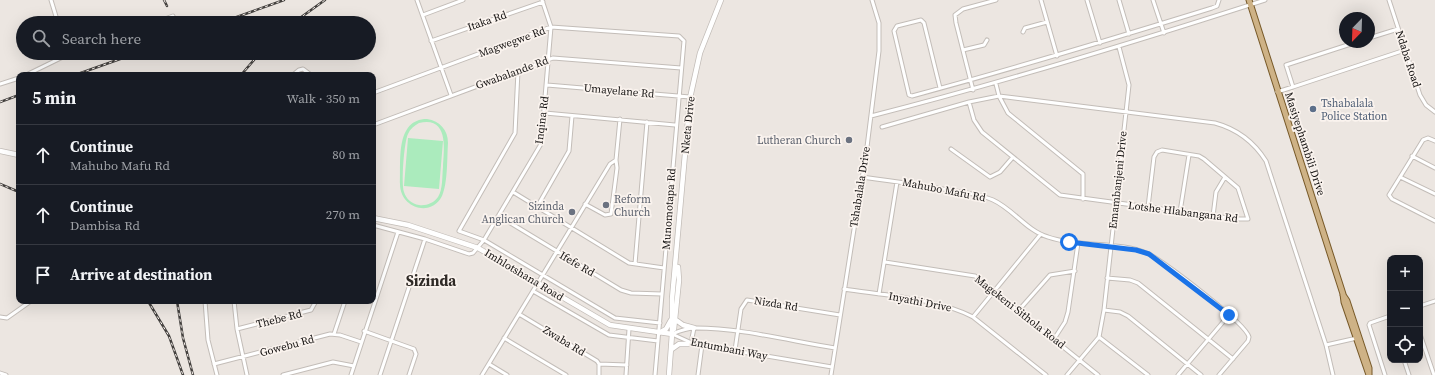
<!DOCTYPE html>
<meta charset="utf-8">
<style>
:root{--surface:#171b24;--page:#20242c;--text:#f1f3f6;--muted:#9ea1a6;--line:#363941}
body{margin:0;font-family:"Source Serif 4",serif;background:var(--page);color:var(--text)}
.controls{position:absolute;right:12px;bottom:12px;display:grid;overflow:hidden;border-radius:8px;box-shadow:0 4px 16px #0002}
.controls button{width:36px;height:36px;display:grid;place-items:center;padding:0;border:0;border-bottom:1px solid var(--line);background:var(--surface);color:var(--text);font:20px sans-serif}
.compass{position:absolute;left:1339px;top:12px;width:36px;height:36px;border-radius:50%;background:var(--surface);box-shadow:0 4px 16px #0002;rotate:203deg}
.stop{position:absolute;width:12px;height:12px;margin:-9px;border:3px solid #1a73e8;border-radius:50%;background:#fff}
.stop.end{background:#1a73e8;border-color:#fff;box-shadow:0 1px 4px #0008}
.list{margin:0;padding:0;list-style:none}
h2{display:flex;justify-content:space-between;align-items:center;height:52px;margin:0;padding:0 16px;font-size:17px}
h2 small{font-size:13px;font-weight:400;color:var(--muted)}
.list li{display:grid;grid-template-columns:26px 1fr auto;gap:12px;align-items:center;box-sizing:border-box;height:60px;padding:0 16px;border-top:1px solid var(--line)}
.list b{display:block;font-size:15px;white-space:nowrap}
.list p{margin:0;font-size:13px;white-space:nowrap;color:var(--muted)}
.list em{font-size:13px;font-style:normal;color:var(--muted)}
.icon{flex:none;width:22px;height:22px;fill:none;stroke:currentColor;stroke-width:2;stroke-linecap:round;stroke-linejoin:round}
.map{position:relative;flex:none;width:1435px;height:375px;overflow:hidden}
.search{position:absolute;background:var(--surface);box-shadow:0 4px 16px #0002;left:16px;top:16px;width:360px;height:44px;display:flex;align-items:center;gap:10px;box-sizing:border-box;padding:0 14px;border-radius:22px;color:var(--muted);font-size:15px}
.panel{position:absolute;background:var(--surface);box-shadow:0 4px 16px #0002;left:16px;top:72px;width:360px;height:232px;border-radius:8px}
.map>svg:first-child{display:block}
.green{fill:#abebbd;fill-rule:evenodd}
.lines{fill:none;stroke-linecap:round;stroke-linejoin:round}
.street-casing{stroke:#c3bdb8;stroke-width:5}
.secondary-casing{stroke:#c3bdb8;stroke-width:6}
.primary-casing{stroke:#775928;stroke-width:7}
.street{stroke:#fff;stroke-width:3}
.secondary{stroke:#fff;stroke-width:4.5}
.primary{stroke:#ceb286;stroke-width:5}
.rail-casing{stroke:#43403e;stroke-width:2.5}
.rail{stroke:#faf3ee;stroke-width:1;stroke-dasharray:3;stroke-linecap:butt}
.route{stroke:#1a73e8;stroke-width:5}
.service-dot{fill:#5c6f8a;stroke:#faf3ee;stroke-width:1.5}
.worship-dot{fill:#6b7280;stroke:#faf3ee;stroke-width:1.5}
.labels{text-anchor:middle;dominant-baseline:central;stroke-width:3.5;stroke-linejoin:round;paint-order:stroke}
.street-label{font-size:11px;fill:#141211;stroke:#faf3ee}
.service-label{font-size:11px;fill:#4e5e75;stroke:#faf3ee;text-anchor:start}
.worship-label{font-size:11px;fill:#5b616d;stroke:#faf3ee;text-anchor:end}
.district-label{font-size:15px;font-weight:bold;fill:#2f2a26;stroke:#faf3ee}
</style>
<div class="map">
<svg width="1435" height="375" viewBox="0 0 1435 375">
<rect width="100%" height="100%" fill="#ece6e1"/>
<path class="green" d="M427,119c13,2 21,11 21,24 -1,14 0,40 -6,53 -11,22 -42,12 -42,-12 1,-22 -5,-65 27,-65zM419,123c30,-7 25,26 24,44 -1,9 0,22 -5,30 -4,6 -12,9 -19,8 -7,-1 -13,-6 -15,-13 -3,-9 0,-50 4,-58 2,-5 6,-8 11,-11z
M408,138l35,3 -4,48 -35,-3z"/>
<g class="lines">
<defs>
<path id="street" d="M51,0l7,23
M417,0l34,95
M1041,0l16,56
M1087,0l13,43
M1119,0l10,34
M1153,0l11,33
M1389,0l31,95 6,10 9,7
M423,15l40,-15
M154,23l19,-7
M1023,32l2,-4 22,-6
M1369,38l29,-9
M431,41l112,-39
M1357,42l-71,23 7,22 112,-37
M963,50l21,-5 3,-5
M518,71l-3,62 -56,98 25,9 131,78 45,5
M26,75l45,-22
M293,75l6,-5 4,-1 8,6
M0,84l19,-6
M996,84l3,12 9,17 75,61v25
M547,85l143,12
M940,88l-16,-65 -3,-3 -24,6 -3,5 15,64 3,1c100,-27 200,-57 300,-88l5,-2 2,-6
M973,90l-17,-67 -1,-8 8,-6 33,-9
M1277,92l16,-5
M373,93l178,-66 128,9 5,5 -29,334
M969,102l5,18 8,12 78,63 176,24h12l-10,-31 -34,-29 -5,-3 -37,-6 -5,2 -3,5 -6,50
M545,113l130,12
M871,116c133,-34 264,-74 394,-116
M373,125l180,-67 128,10
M882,127l87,-25 30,-6 216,27c22,6 39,19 51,38l60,184 7,30
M1435,141l-7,-3 -5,2 -34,55 3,4 43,22
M951,149l39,28 10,-5 13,-15
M1412,156l23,12
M862,177c29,4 58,8 87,13 14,2 30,4 44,10 20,9 34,31 55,37 32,11 70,3 101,17 16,9 97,69 100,83l-1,4 -29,34
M1400,177l35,17
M513,192l116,71 35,5
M585,204l20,11 6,-1 6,-46 -1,-8
M537,207l32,-56 3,-35
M1180,212l9,-57
M499,216l122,74 10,3 31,1
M1213,216l3,-24 9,-15
M373,225l52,14 44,15 4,-1 11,-13 57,-96 10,-117 -9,-27
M885,262l90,14 123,99
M635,264l12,-142
M1107,278l23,2 8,3 95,76
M844,289c39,6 95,10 129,28l73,58
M533,291l76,44 49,6
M879,294l18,-112
M205,301l3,39 9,35
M234,301l3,28 10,46
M1420,306l15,-5
M1019,310l31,-35 25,-4
M1104,310l16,2 8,4 73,59
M519,314l78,47 2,3v11
M0,317l7,1 24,-17
M973,317l67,-82
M694,328l-2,10 2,6
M237,329l74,-19 5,-9
M364,331l50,18 2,5 -7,21
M334,334l11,-33
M672,334c7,-3 16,-6 24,-6 44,0 95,13 139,20
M672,334l22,10 138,23
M1420,334l14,41
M1099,337l49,38
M504,338l62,37
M1054,339l11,-17 3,-10 10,-69
M1326,345l31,-7
M735,350l6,-41 6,-9 93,15
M1404,360l5,15
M214,364l116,-30 10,1 21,7
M489,364l18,11
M599,364l28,1
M0,373l6,2
M283,375l50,-13 21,4
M351,375l47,-143
M380,375l45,-136
M482,375l128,-211 6,-4 4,-41
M626,375l3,-46
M698,375l4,-30
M831,375l36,-228 12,-96v-28l-7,-23
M1067,375l32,-38 5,-27 25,-225 -10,-38
M1178,375l51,-60
M1385,375l-16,-50 1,-2 20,-7"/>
<path id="secondary" d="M0,151l19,4
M373,218l35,7 70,23 132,77 62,9
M676,320l7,5 11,3
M674,329l5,-49 -1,-13
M659,333l7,-4 5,-9
M672,349l7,-5h15
M669,375l3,-41v-35l18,-201 10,-45 21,-53"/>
<path id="primary" d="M1249,0l94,294 1,8 25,73
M1343,295l4,6 22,67v7"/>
</defs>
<use href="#street" class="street-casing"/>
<use href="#secondary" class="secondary-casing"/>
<use href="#primary" class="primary-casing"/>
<use href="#street" class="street"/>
<use href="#secondary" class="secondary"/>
<use href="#primary" class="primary"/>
<defs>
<path id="rail" d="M164,0l3,6
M220,23l64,-23
M293,23l32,-23
M75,75l62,-22
M241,75l19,-22
M0,102l19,-7
M0,184l19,8
M148,301l21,35 14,39
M177,301l6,37 10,37"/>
</defs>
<use href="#rail" class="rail-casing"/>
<use href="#rail" class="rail"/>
</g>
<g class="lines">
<path class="route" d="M1069,242l67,8 13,4 80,61"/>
</g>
<circle class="service-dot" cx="1313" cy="109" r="4"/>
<g class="worship-dot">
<circle cx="849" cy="140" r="4"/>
<circle cx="606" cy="205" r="4"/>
<circle cx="572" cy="212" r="4"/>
</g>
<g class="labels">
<g class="street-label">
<text transform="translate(487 21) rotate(-19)">Itaka Rd</text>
<text transform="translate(512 42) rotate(-20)">Magwegwe Rd</text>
<text transform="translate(1408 59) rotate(72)">Ndaba Road</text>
<text transform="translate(512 73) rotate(-20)">Gwabalande Rd</text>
<text transform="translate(619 91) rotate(5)">Umayelane Rd</text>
<text transform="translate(542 120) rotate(-83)">Inqina Rd</text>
<text transform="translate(688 125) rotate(-84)">Nketa Drive</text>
<text transform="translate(1305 144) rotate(72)">Masiyephambili Drive</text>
<text transform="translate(1118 180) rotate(-84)">Emambanjeni Drive</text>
<text transform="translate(860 187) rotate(-81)">Tshabalala Drive</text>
<text transform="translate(944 190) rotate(11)">Mahubo Mafu Rd</text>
<text transform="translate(669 209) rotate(-86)">Munomotapa Rd</text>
<text transform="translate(1183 212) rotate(7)">Lotshe Hlabangana Rd</text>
<text transform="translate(577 264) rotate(30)">Ifefe Rd</text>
<text transform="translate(524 275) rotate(31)">Imhlotshana Road</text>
<text transform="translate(920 302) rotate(11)">Inyathi Drive</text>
<text transform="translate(776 304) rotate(9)">Nizda Rd</text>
<text transform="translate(1020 312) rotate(38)">Magekeni Sithola Road</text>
<text transform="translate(279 319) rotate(-14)">Thebe Rd</text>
<text transform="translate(564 341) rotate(31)">Zwaba Rd</text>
<text transform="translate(287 346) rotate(-15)">Gowebu Rd</text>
<text transform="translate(729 349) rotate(11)">Entumbani Way</text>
</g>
<g class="service-label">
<text x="1321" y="103">Tshabalala<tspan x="1321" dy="13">Police Station</tspan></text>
</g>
<g class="worship-label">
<text x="841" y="140">Lutheran Church</text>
<text x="614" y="199" text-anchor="start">Reform<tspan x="614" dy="13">Church</tspan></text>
<text x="564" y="206">Sizinda<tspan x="564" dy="13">Anglican Church</tspan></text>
</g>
<g class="district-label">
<text x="431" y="280">Sizinda</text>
</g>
</g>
</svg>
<div class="controls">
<button>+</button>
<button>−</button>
<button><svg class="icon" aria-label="locate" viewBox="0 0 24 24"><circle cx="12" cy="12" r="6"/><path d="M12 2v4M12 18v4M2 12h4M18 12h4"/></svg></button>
</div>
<svg class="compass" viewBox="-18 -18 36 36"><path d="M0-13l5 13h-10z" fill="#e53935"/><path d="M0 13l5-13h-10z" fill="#9ea1a6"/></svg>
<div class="stop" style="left:1069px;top:242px"></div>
<div class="stop end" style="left:1229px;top:315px"></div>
<div class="search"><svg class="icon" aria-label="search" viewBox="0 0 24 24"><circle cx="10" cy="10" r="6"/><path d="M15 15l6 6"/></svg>Search here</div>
<section class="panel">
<h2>5 min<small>Walk · 350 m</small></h2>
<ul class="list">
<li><svg class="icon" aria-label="ahead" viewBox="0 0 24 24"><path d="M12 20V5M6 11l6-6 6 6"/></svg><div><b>Continue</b><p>Mahubo Mafu Rd</p></div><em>80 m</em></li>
<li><svg class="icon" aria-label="ahead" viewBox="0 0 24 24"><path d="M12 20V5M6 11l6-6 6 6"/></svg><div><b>Continue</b><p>Dambisa Rd</p></div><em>270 m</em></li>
<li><svg class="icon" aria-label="arrive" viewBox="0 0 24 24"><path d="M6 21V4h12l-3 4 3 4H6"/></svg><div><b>Arrive at destination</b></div></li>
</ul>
</section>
</div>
